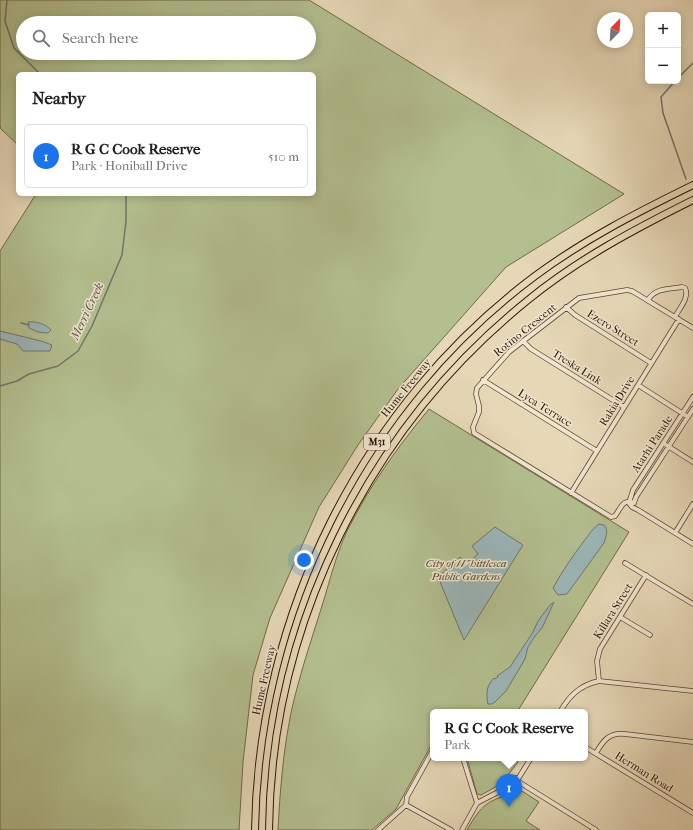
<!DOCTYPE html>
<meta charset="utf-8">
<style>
:root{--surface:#fff;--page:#f6f6f6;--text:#202124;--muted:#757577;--line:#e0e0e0;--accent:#1a73e8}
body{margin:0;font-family:"IM FELL French Canon",serif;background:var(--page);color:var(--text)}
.controls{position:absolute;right:12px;top:12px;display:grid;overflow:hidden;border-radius:6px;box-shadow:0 2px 10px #0003}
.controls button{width:36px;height:36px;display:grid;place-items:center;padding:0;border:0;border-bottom:1px solid var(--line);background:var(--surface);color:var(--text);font:20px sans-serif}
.compass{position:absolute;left:597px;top:12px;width:36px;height:36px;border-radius:50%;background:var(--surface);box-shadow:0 2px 10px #0003;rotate:24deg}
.you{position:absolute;left:304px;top:560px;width:14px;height:14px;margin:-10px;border:3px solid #fff;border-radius:50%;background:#1a73e8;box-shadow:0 0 0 6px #1a73e833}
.badge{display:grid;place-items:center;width:26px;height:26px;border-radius:50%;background:var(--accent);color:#fff;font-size:13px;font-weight:700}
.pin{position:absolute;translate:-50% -33px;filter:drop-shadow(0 1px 2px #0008)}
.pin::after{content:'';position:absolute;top:21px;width:14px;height:12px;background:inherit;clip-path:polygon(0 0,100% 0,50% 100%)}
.popup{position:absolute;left:430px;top:709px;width:158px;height:52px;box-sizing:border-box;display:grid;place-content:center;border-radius:6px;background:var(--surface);filter:drop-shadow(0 1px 3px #0005);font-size:13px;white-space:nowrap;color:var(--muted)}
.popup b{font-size:15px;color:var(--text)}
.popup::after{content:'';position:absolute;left:50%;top:100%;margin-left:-8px;border:8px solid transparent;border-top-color:var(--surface)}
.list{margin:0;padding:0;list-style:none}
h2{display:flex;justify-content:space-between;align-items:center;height:52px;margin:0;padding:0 16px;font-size:17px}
h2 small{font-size:13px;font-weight:400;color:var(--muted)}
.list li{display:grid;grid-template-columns:26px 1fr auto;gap:12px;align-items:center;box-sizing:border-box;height:64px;margin:0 8px 8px;padding:0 8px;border:1px solid var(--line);border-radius:6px}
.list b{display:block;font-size:15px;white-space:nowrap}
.list p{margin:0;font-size:13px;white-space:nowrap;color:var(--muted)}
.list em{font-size:13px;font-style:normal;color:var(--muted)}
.icon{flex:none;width:22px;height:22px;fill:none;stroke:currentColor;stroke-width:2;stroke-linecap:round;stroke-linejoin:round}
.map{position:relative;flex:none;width:693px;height:830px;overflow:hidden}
.search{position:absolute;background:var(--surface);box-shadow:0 2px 10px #0003;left:16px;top:16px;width:300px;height:44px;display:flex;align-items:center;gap:10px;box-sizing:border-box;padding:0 14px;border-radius:22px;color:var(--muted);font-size:15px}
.panel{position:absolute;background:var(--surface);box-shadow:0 2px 10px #0003;left:16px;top:72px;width:300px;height:124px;border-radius:6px}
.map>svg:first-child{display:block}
.green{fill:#b3bf8f;stroke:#716948;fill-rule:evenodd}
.water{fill:#9bb7b9;stroke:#70756f}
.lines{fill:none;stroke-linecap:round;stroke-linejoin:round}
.stream{stroke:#70756f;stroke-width:1.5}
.minor-casing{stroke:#5d442e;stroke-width:5.5}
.highway-casing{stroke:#2f1301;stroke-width:8}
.minor{stroke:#efe6d0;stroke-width:4}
.highway{stroke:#e6d8b7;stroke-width:6}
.labels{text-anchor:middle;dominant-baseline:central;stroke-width:3;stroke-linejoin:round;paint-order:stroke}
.shield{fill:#efe6d0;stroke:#69523f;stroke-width:1}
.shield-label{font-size:10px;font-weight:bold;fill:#2f1301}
.street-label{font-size:11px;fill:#2f1301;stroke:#efe6d0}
.park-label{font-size:11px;font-style:italic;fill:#57472c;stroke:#efe6d0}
.water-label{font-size:12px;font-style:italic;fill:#554c41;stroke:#efe6d0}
</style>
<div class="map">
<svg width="693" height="830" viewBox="0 0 693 830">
<rect width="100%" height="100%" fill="#e6d8b7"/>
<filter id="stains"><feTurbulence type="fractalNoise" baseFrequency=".005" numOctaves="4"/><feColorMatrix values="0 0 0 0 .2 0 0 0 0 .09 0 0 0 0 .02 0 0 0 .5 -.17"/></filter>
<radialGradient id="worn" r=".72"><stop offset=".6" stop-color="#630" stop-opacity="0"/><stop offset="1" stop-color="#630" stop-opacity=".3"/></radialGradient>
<path class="green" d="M0,0h309l315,194 -118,73 -108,122 -40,56 -39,62 -49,111 -17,57 -10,87 -4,68h-239v-579l36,-57h278v-120h-296v71l-17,-16 -1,-3zM23,23h286v30h-286z
M429,409l200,123 -112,180h-84v30l-37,67 -24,21h-94c2,-39 5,-78 13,-117 8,-37 20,-72 31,-107 8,-26 14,-51 25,-75 22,-44 51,-85 82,-122z
M467,758h44l7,4 -17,22 -20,11 -4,-1z
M514,786l25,16 -13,19 14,9h-73c15,-26 20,-29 49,-38z"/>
<path class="water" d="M28,322c8,-1 18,2 23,8l-3,3 -10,-1 -9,-4z
M0,331l41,10 11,4 -2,6h-27l-6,-7 -17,-5z
M599,524l5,1c5,6 2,11 0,18l-37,51 -9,1 -5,-7c9,-17 20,-32 31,-47 5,-6 8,-12 15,-17z
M495,527l28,18 -59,95 -26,-63 22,-20 7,7 11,-10 -6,-8z
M554,602l-12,26 -7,8 -7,11 -3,12 -19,32 -10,10 -4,3h-4c-2,-10 -2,-18 6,-26l1,1 3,-2 -1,-1 13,-9 23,-35 5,-11 12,-16z"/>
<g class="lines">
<path class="stream" d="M7,0l-2,21 9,27 26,26
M678,78l15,-15
M675,81l-14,16 2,16 23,66
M21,323l8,2
M0,386l17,-5 12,-7 29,-8 20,-15 14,-25 30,-71 4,-34v-27"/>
<defs>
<path id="minor" d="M648,300c7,-12 21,-11 34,-13l3,1c5,9 -6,21 -10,29
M566,307l9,8 76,48
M523,341l8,8 93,58
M483,380l114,71
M638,385l50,32
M693,397l-60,93 -4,13 3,4 6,3 55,34
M663,443l30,19
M571,493l108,-174
M634,503c-11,-5 -13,5 -19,13l-4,1 -137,-84 -1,-6 6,-15v-6l-3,-12 1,-6 32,-36 70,-54 48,-8 5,1 61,37
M634,503l2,-6 57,-88
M675,533l18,-29
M625,563l68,41
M620,617l30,18
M599,681l-2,-20 3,-12 46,-74
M560,712c9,-16 20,-27 39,-31l94,10
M585,747l108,66
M596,753c7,-12 13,-21 29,-19l68,8
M463,758l14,45
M507.5 783a5.5 5.5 0 1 1 11 0a5.5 5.5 0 1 1-11 0Z
M518,779l13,-21
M519,782l77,48
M406,805l1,-8 26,-47
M378,830l28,-25 45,25
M462,830l15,-27 25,-13 11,-1"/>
<path id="highway" d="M255,830c3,-215 107,-425 280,-554 50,-37 103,-64 158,-91
M269,830c2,-205 99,-401 259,-530 50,-41 107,-71 165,-100"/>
</defs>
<use href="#minor" class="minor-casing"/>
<use href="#highway" class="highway-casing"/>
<use href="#minor" class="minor"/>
<use href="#highway" class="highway"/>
</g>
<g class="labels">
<rect class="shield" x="364" y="434" width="26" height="16" rx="3"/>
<g class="shield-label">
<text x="377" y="442">M31</text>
</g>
<g class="street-label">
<text transform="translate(613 328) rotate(32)">Ezero Street</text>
<text transform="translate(525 330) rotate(-39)">Rotino Crescent</text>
<text transform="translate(577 367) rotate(32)">Treska Link</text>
<text transform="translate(406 388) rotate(-51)">Hume Freeway</text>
<text transform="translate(617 401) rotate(-58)">Rakia Drive</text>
<text transform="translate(545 408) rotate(32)">Lyca Terrace</text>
<text transform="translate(652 444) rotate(-57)">Atarhi Parade</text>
<text transform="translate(613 611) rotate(-58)">Killara Street</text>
<text transform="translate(264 680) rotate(-77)">Hume Freeway</text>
<text transform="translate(644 772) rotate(32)">Herman Road</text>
</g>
<g class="park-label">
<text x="466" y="563">City of Whittlesea<tspan x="466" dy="13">Public Gardens</tspan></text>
</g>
<g class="water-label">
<text transform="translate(87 311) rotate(-65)">Merri Creek</text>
</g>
</g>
<rect width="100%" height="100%" filter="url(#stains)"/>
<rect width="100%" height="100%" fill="url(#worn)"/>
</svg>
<div class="controls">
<button>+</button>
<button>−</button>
</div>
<svg class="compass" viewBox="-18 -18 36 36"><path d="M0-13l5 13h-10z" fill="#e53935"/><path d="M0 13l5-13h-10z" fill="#757577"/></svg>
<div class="you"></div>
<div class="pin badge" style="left:509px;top:807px">1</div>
<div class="popup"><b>R G C Cook Reserve</b>Park</div>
<div class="search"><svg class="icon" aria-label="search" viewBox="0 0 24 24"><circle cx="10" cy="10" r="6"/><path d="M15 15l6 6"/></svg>Search here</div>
<section class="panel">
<h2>Nearby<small></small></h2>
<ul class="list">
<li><span class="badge">1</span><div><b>R G C Cook Reserve</b><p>Park · Honiball Drive</p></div><em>510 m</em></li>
</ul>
</section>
</div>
